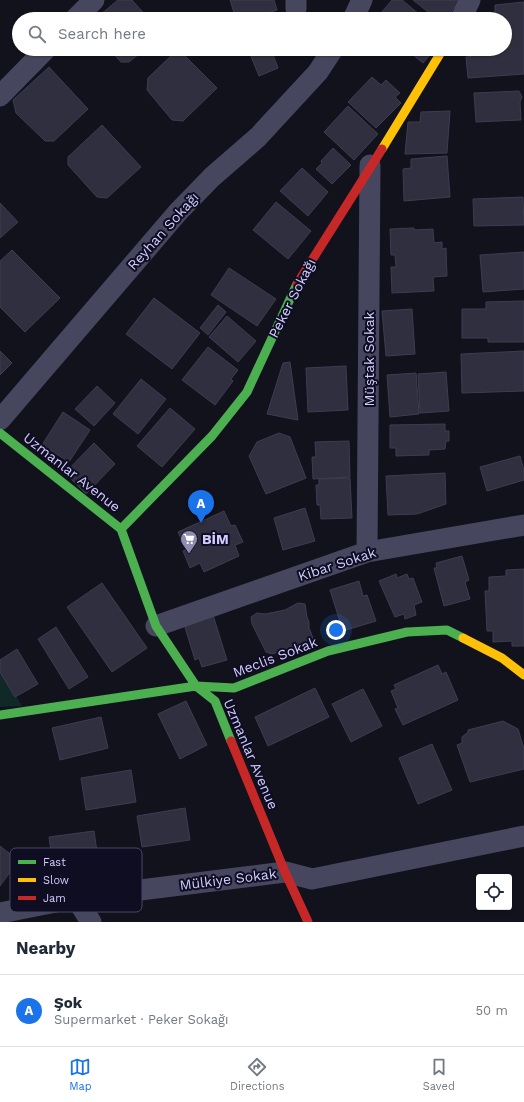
<!DOCTYPE html>
<meta charset="utf-8">
<style>
:root{--surface:#fff;--page:#f6f6f7;--text:#1f2937;--muted:#747a83;--line:#e0e1e3;--accent:#1a73e8}
body{margin:0;font-family:"Work Sans",sans-serif;background:var(--page);color:var(--text)}
.controls{position:absolute;right:12px;bottom:12px;display:grid;overflow:hidden;border-radius:4px;box-shadow:0 1px 3px #0004}
.controls button{width:36px;height:36px;display:grid;place-items:center;padding:0;border:0;border-bottom:1px solid var(--line);background:var(--surface);color:var(--text);font:20px sans-serif}
.you{position:absolute;left:336px;top:630px;width:14px;height:14px;margin:-10px;border:3px solid #fff;border-radius:50%;background:#1a73e8;box-shadow:0 0 0 6px #1a73e833}
.badge{display:grid;place-items:center;width:26px;height:26px;border-radius:50%;background:var(--accent);color:#fff;font-size:13px;font-weight:700}
.pin{position:absolute;translate:-50% -33px;filter:drop-shadow(0 1px 2px #0008)}
.pin::after{content:'';position:absolute;top:21px;width:14px;height:12px;background:inherit;clip-path:polygon(0 0,100% 0,50% 100%)}
.list{margin:0;padding:0;list-style:none}
h2{display:flex;justify-content:space-between;align-items:center;height:52px;margin:0;padding:0 16px;font-size:17px}
h2 small{font-size:13px;font-weight:400;color:var(--muted)}
.list li{display:grid;grid-template-columns:26px 1fr auto;gap:12px;align-items:center;box-sizing:border-box;height:72px;padding:0 16px;border-top:1px solid var(--line)}
.list b{display:block;font-size:15px;white-space:nowrap}
.list p{margin:0;font-size:13px;white-space:nowrap;color:var(--muted)}
.list em{font-size:13px;font-style:normal;color:var(--muted)}
.icon{flex:none;width:22px;height:22px;fill:none;stroke:currentColor;stroke-width:2;stroke-linecap:round;stroke-linejoin:round}
.map{position:relative;flex:none;width:524px;height:922px;overflow:hidden}
.search{position:absolute;background:var(--surface);box-shadow:0 1px 3px #0004;left:12px;right:12px;top:12px;height:44px;display:flex;align-items:center;gap:10px;box-sizing:border-box;padding:0 14px;border-radius:22px;color:var(--muted);font-size:15px}
.sheet{height:124px;background:var(--surface)}
nav{display:flex;justify-content:space-around;align-items:center;box-sizing:border-box;height:56px;border-top:1px solid var(--line);background:var(--surface);font-size:11px;color:var(--muted)}
nav a{display:grid;justify-items:center;gap:2px}
nav .on{color:var(--accent)}
.map>svg:first-child{display:block}
.green{fill:#102827}
.building{fill:#302f3f;stroke:#3e3c51}
.lines{fill:none;stroke-linecap:round;stroke-linejoin:round}
.street{stroke:#46465e;stroke-width:21}
.fast{stroke:#4caf50;stroke-width:9}
.slow{stroke:#ffc107;stroke-width:9}
.jam{stroke:#c62828;stroke-width:9}
.labels{text-anchor:middle;dominant-baseline:central;stroke-width:4;stroke-linejoin:round;paint-order:stroke}
.street-label{font-size:14px;fill:#d1cdff;stroke:#0f0d21}
.poi-label{font-size:14px;font-weight:bold;fill:#d1cdff;stroke:#0f0d21;text-anchor:start}
.key{fill:#0f0d21;stroke:#494764;stroke-width:1}
.key-label{font-size:11px;fill:#d1cdff}
</style>
<div class="map">
<svg width="524" height="922" viewBox="0 0 524 922">
<rect width="100%" height="100%" fill="#12121d"/>
<path class="green" d="M0,667l22,39 -22,1z"/>
<path class="building" d="M118,0h14l17,19h-54z
M230,0h44l3,10 -27,9h-14z
M392,0h10l23,19h-49z
M413,0h47l-14,19h-9z
M524,2v72l-56,4 -2,-21 7,-1v-7h32v-30h-14l-1,-3h5v-11z
M109,49h36l-16,13h-8z
M178,49l39,39 -34,33 -11,-1 -25,-30 1,-12z
M248,49h23l7,19 -19,8z
M406,49h29l-12,14z
M49,67l39,42 -34,32h-9l-29,-28 -3,-13z
M372,77l9,8 5,-5 14,13 -5,4 6,6 -25,25 -28,-26z
M519,91l3,6 -2,5 1,18 -45,2 -2,-29z
M348,106l30,28 -24,26 -30,-28z
M450,111l-3,42 -42,1 3,-32h12l1,-10z
M102,125l39,42 -34,31 -10,-1 -29,-32v-8z
M333,148l18,17 -19,19 -16,-15 6,-6 -1,-2z
M447,156l3,41 -46,4 -1,-32 8,-1v-9z
M302,168l26,24 -20,24 -28,-25z
M523,197l1,28 -50,1 -1,-27z
M276,202l35,29 -23,28 -35,-29z
M0,203l18,19 -18,16z
M414,228v2l19,-1 1,14 8,-1v7l4,-1 1,28 -14,1 1,14 -42,2 -1,-26h5l-1,-12h-4l-1,-26z
M12,250l48,48 -35,34 -25,-25v-46z
M524,252v37l-41,3 -3,-37z
M229,268l47,31 -19,27 -46,-31z
M154,298l46,35 -28,36 -46,-35z
M524,301v41h-36v-4h-26v-29h24v-7z
M218,305l8,7 -18,23 -8,-7z
M412,309l3,45 -29,2 -4,-45z
M227,316l29,25 -18,21 -29,-25z
M208,347l30,23 -7,9 2,2 -18,24 -33,-25z
M0,351l12,12 -12,12z
M524,351v40l-62,2 -1,-39z
M290,362l8,58 -31,-6 16,-51z
M346,366l2,44 -40,2 -2,-44z
M446,372l3,39 -29,2 -2,-39z
M416,373l3,41 -29,3 -3,-42z
M141,379l25,20 -28,35 -25,-20z
M97,386l18,17 -21,23 -19,-17z
M170,408l25,21 -33,38 -25,-21z
M63,412l27,18 -21,32 -27,-17z
M445,424v7h4v10h-3l-1,8 -16,1v5l-33,1v-8h-6v-23z
M279,433l11,4 16,41 -40,16 -17,-38 8,-14z
M349,441l1,36 -37,2 -1,-22h4l-1,-15z
M94,443l21,21 -29,30 -21,-21z
M520,456l4,14v10l-37,11 -7,-24z
M445,473l1,31 -29,10 -29,1 -2,-39z
M350,478l2,40 -31,1 -1,-14h-3l-1,-20h3v-6z
M305,508l10,33 -32,9 -9,-32z
M224,511l7,15 4,-1 8,17 -8,3 4,11 -35,16 -4,-9 -10,5 -7,-17 3,-1 -8,-18z
M462,556l7,24 -4,2 5,17 -26,7 -10,-38h3l-1,-5z
M524,569v77h-12v-5l-19,1v-11h-6l-2,-40h4v-14l17,-1v-6z
M396,574l1,4 10,-4 2,5 4,-1 9,24 -8,3 2,10 -11,4 -1,-5 -9,3 -16,-36z
M359,581l4,15 4,-1 9,26 -33,10 -13,-41z
M102,583l45,65 -35,24 -45,-65z
M298,603l7,1 2,13 2,5v6l4,10 -1,3 -40,13 -6,-2 -14,-28 -1,-7 6,-4 8,1 20,-4z
M213,615l14,45 -25,7 -3,-9 -4,2 -11,-36z
M56,627l32,50 -19,12 -31,-50z
M17,649l21,35 -23,13 -15,-25v-12z
M438,665l4,9 4,-2 12,28 -55,25 -8,-16 3,-1 -7,-17 5,-2 -2,-4z
M315,688l14,29 -61,29 -13,-29z
M363,689l19,37 -31,16 -19,-38z
M186,701l21,44 -27,14 -22,-45z
M101,717l7,31 -48,12 -8,-32z
M503,721l15,8 6,20v20l-54,13 -13,-37 5,-2v-6l6,-5v-2z
M432,744l20,46 -34,14 -19,-46z
M131,770l5,32 -50,8 -5,-32z
M185,808l5,32 -48,7 -5,-31z
M94,831l4,28 -45,6 -4,-28z
M0,846l15,12 1,6 -16,22z"/>
<g class="lines">
<path class="street" d="M296,0v9
M75,19l19,-19
M353,19l9,-19
M461,19l9,-19
M0,96l46,-47
M0,420l178,-208 34,-35 46,-40 60,-65 15,-23
M367,552l3,-387
M156,626l211,-74 157,-27
M76,898l15,24
M0,913l76,-15 209,-26 27,7 212,-43"/>
<path class="fast" d="M0,433l121,96 35,97 40,60 19,15 16,40
M121,529l91,-93 35,-44 50,-108
M0,715l196,-29 38,2 94,-37 79,-19 40,-2 16,8"/>
<path class="slow" d="M382,149l61,-100
M463,638l39,20 22,17"/>
<path class="jam" d="M297,284l85,-135
M231,741l54,131 23,50"/>
</g>
<defs>
<symbol id="supermarket-pin" viewBox="-11 -11 22 30"><path d="M0 17L-7.5 6A9.5 9.5 0 1 1 7.5 6Z" fill="#8e8cb0" stroke="#0f0d21"/><path d="M-6-5.5h2.5l.6 2H6L4.5 2H-2.5L-4.4-4H-6ZM-1.5 3.2a1.3 1.3 0 1 0 .1 0ZM3 3.2a1.3 1.3 0 1 0 .1 0Z" fill="#fff"/></symbol>
</defs>
<g fill-rule="evenodd">
<use href="#supermarket-pin" x="179" y="529" width="20" height="27"/>
</g>
<g class="labels">
<g class="street-label">
<text transform="translate(163 231) rotate(-48)">Reyhan Sokağı</text>
<text transform="translate(292 298) rotate(-63)">Peker Sokağı</text>
<text transform="translate(369 359) rotate(-90)">Müştak Sokak</text>
<text transform="translate(72 472) rotate(38)">Uzmanlar Avenue</text>
<text transform="translate(337 564) rotate(-18)">Kibar Sokak</text>
<text transform="translate(275 657) rotate(-21)">Meclis Sokak</text>
<text transform="translate(251 754) rotate(67)">Uzmanlar Avenue</text>
<text transform="translate(228 879) rotate(-7)">Mülkiye Sokak</text>
</g>
<g class="poi-label">
<text x="202" y="539">BİM</text>
</g>
</g>
<rect x="10" y="848" width="132" height="64" rx="6" class="key"/>
<rect x="18" y="860" width="18" height="4" fill="#4caf50"/>
<rect x="18" y="878" width="18" height="4" fill="#ffc107"/>
<rect x="18" y="896" width="18" height="4" fill="#c62828"/>
<g class="key-label">
<text x="43" y="866">Fast</text>
<text x="43" y="884">Slow</text>
<text x="43" y="902">Jam</text>
</g>
</svg>
<div class="controls">
<button><svg class="icon" aria-label="locate" viewBox="0 0 24 24"><circle cx="12" cy="12" r="6"/><path d="M12 2v4M12 18v4M2 12h4M18 12h4"/></svg></button>
</div>
<div class="you"></div>
<div class="pin badge" style="left:201px;top:523px">A</div>
<div class="search"><svg class="icon" aria-label="search" viewBox="0 0 24 24"><circle cx="10" cy="10" r="6"/><path d="M15 15l6 6"/></svg>Search here</div>
</div>
<section class="sheet">
<h2>Nearby<small></small></h2>
<ul class="list">
<li><span class="badge">A</span><div><b>Şok</b><p>Supermarket · Peker Sokağı</p></div><em>50 m</em></li>
</ul>
</section>
<nav>
<a class="on"><svg class="icon" aria-label="map" viewBox="0 0 24 24"><path d="M3 6l6-2 6 2 6-2v14l-6 2-6-2-6 2zM9 4v14M15 6v14"/></svg>Map</a>
<a><svg class="icon" aria-label="directions" viewBox="0 0 24 24"><path d="M12 3l9 9-9 9-9-9zM9 14v-3h6M13 9l2 2-2 2"/></svg>Directions</a>
<a><svg class="icon" aria-label="saved" viewBox="0 0 24 24"><path d="M7 4h10v16l-5-4-5 4z"/></svg>Saved</a>
</nav>
